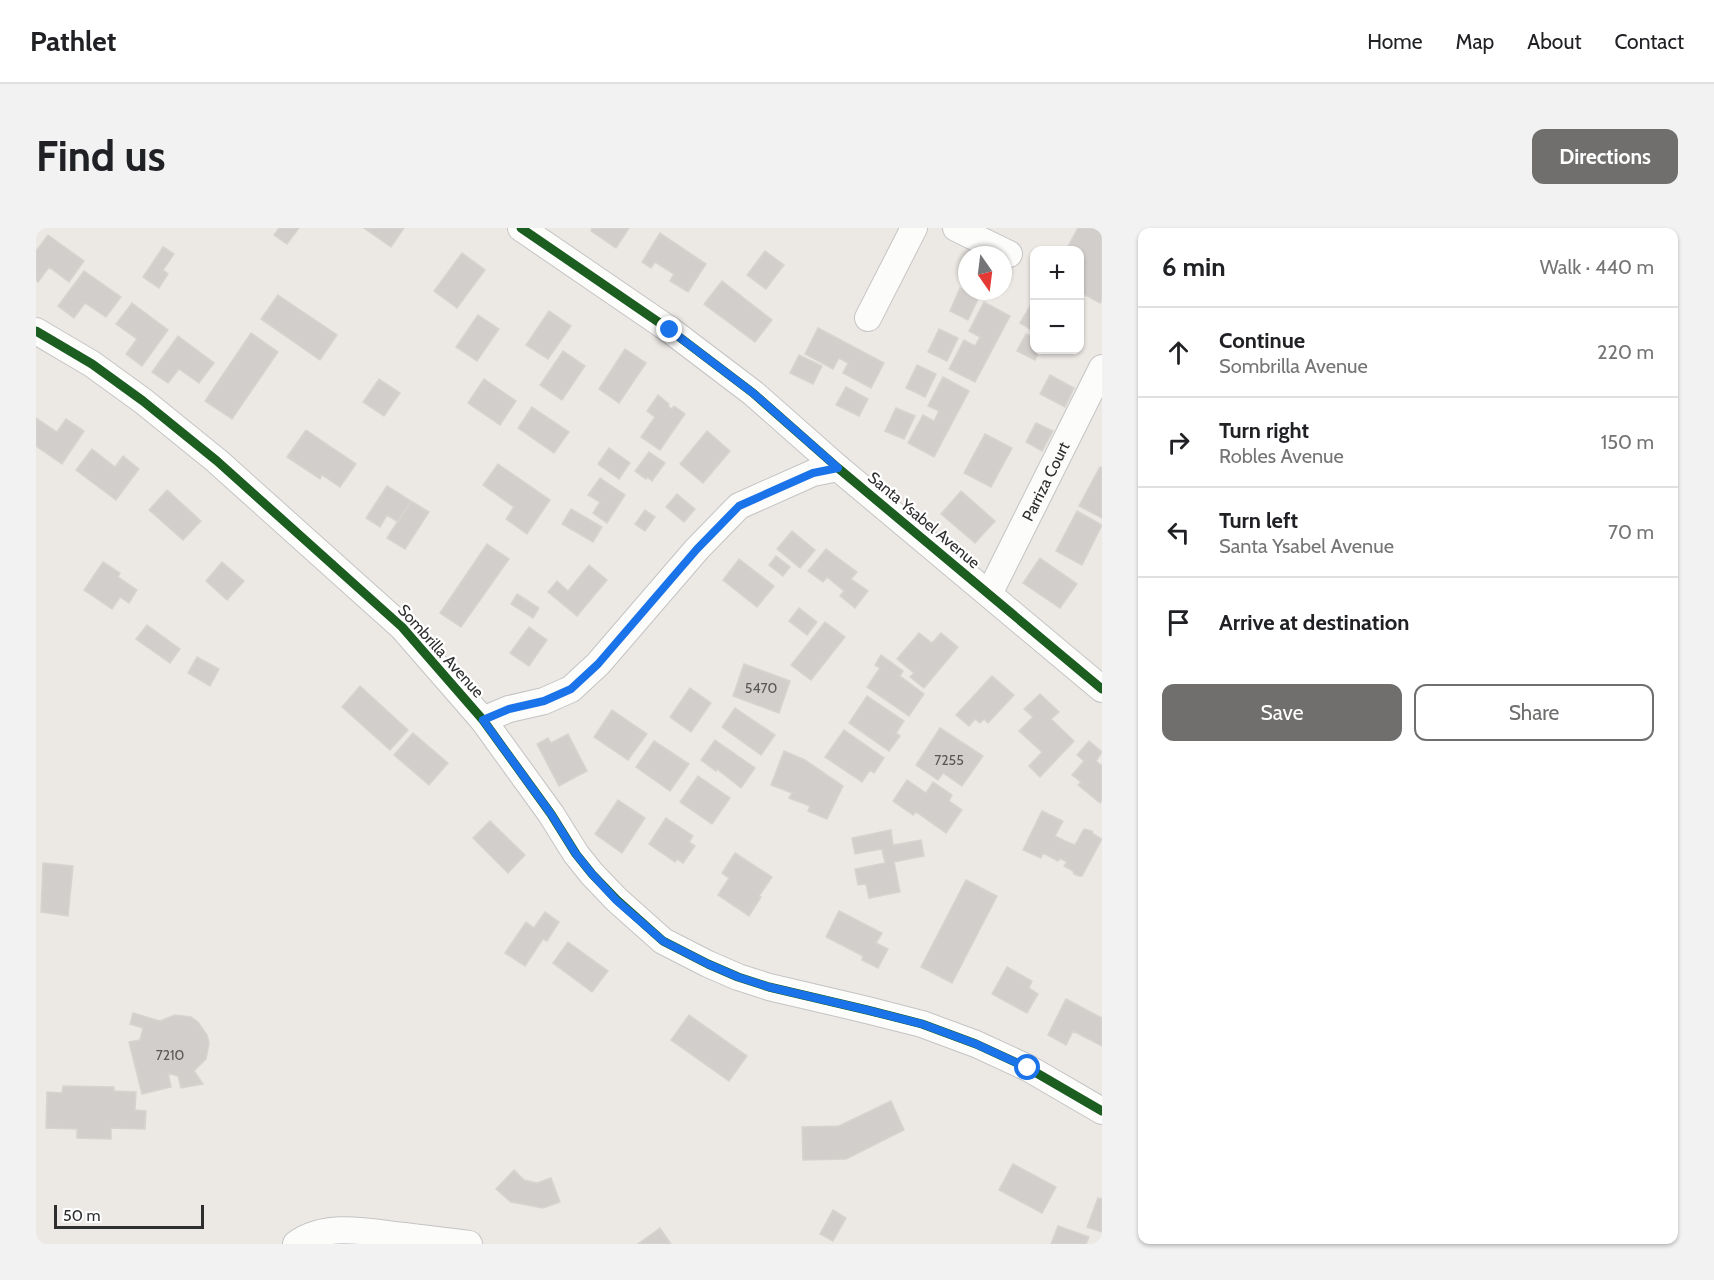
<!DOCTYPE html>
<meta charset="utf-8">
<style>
:root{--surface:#fff;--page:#f2f2f2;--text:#202124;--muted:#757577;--line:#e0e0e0;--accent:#706f6e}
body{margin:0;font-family:Cabin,sans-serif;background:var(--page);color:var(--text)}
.controls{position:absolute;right:18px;top:18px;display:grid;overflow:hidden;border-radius:12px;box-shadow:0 2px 4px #0004}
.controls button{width:54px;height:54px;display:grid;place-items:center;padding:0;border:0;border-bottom:2px solid var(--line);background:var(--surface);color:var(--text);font:30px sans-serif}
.compass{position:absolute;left:922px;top:18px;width:54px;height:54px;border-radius:50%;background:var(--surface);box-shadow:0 2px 4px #0004;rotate:166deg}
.scale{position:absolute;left:18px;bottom:15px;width:150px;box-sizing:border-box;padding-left:6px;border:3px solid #2e2e2e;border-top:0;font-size:16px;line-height:21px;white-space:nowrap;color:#2e2e2e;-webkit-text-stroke:4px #fff;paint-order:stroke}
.stop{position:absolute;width:18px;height:18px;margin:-14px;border:4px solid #1a73e8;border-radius:50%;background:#fff}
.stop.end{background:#1a73e8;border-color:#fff;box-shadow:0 2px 6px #0008}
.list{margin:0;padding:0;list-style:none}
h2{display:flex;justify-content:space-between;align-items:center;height:78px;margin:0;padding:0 24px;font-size:26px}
h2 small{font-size:20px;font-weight:400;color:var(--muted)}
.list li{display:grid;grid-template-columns:39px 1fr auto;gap:18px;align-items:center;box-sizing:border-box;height:90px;padding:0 24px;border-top:2px solid var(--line)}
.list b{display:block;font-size:22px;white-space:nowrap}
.list p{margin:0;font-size:20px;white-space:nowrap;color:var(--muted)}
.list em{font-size:20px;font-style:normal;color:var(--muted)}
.actions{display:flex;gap:12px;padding:18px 24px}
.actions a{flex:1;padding:14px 0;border:2px solid var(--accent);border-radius:12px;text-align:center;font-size:21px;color:var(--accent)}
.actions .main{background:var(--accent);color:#fff}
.icon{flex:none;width:33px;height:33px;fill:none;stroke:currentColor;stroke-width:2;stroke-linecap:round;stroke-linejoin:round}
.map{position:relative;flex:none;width:1066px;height:1016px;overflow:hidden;border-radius:12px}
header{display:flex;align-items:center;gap:36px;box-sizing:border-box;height:84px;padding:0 30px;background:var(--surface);border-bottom:2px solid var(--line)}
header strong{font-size:28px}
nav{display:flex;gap:33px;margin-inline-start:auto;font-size:21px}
.intro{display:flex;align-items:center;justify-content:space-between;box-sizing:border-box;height:144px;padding:0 36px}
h1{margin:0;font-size:42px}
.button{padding:15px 27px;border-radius:12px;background:var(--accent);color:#fff;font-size:21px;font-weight:700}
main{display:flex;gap:36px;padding:0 36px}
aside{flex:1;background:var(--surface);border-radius:12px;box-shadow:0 2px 4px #0004}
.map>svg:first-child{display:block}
.building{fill:#d1cecb;stroke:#d7d4d0;stroke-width:1.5}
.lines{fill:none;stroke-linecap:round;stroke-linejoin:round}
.minor-casing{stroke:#c5c4c5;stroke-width:28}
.minor{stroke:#fcfcfb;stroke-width:26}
.cycleway-casing{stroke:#fff;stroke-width:13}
.cycleway{stroke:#1b5e20;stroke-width:9}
.route{stroke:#1a73e8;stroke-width:8}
.labels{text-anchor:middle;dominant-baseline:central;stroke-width:4.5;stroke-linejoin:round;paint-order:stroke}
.number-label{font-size:14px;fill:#585857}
.street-label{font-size:16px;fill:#2e2e2e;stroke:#fff}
</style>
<header>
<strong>Pathlet</strong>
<nav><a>Home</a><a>Map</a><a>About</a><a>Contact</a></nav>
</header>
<div class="intro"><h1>Find us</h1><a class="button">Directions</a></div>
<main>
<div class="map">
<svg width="1066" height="1016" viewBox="0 0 1066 1016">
<rect width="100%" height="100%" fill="#ece8e4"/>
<path class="building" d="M243,0h20l-12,16 -13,-9z
M328,0h40l-13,19z
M556,0h37l-13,20 -25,-17z
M1042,0h24v71l-2,4 -20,-11v-42h-14z
M624,5l46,31 -18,28 -18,-11 4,-7 -19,-12 -4,6 -9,-6z
M12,7l36,26 -15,21 -20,-15 -11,15 -2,-2v-29z
M127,19l11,7 -11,16 5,4 -9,14 -16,-11z
M729,23l19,14 -18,24 -19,-14z
M426,25l23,17 -28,38 -23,-17z
M48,43l37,26 -15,20 -21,-14 -11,15 -16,-12z
M686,53l50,39 -17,22 -51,-38z
M924,60l19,9 -11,23 -18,-9z
M242,67l59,40 -17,25 -59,-41z
M999,70v34l-15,-9z
M948,74l26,14 -35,66 -26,-13 15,-29 11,6 5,-9 -11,-6z
M96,75l36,27 -26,36 -16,-12 11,-15 -21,-15z
M513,83l22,15 -23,33 -22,-14z
M442,87l21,14 -22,32 -21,-14z
M782,100l66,35 -13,25 -28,-15 5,-10 -9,-5 -6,11 -28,-15z
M903,101l19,9 -11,23 -19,-9z
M215,105l27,19 -46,67 -27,-18z
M990,106l9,4v12h5l-5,10 -18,-9z
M142,108l36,27 -15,20 -20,-14 -11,14 -16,-11z
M589,121l21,14 -27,40 -20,-14z
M527,123l22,15 -23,34 -22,-15z
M763,127l23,11 -9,18 -23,-11z
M881,137l19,9 -11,23 -19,-9z
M1014,147l24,13 -9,19 -25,-13z
M907,149l26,14 -35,66 -26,-14 15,-28 11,6 5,-10 -11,-5z
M343,151l21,14 -16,23 -21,-14z
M448,151l32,22 -16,24 -32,-22z
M810,159l22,12 -9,17 -23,-11z
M622,167l11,9 -1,2 4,3 2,-3 11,8 -25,36 -19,-13 14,-20 -8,-6z
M496,179l37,25 -15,21 -36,-25z
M860,180l19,8 -11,23 -19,-8z
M0,190l21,14 9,-13 18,12 -22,33 -26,-18z
M1000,195l17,8 -11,20 -16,-9z
M270,202l50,34 -16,23 -18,-12 -2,4 -33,-22z
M671,203l23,20 -27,32 -23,-19z
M949,206l27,14 -21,39 -27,-14z
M573,220l21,15 -11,16 -21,-15z
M56,221l23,18 8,-11 16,13 -23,31 -40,-30z
M613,224l16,11 -13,18 -5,-4 -1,2 -11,-8z
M462,236l52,36 -23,34 -21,-15 8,-12 -31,-22z
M1064,239l2,1v50l-23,-12z
M564,250l25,17 -18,28 -14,-10 7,-11 -12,-7z
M351,258l24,15 -13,21 -11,-7 -7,12 -14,-9z
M131,262l34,31 -18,19 -34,-30z
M925,263l34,30 -20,22 -34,-29z
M641,266l18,15 -11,13 -18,-15z
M375,273l18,11 -24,37 -18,-11z
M535,281l31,18 -9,15 -31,-18z
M609,282l10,7 -10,14 -10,-7z
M1041,283l25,14 -20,40 -26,-14z
M756,303l23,19 -15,18 -23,-19z
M451,316l22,15 -48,68 -21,-14z
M790,321l31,23 -6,7 17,12 -13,17 -15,-12 4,-5 -17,-14 -4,5 -15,-11z
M740,328l14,11 -7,9 -14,-11z
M1004,330l37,26 -17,24 -37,-25z
M703,331l35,27 -17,21 -34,-27z
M67,334l17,11 -2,4 19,13 -8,13 -9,-6 -8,12 -28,-19z
M186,334l22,19 -17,19 -21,-19z
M553,337l18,15 -30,36 -29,-24 9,-11 11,10z
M481,366l22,14 -6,10 -22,-14z
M763,380l18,14 -10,13 -18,-14z
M789,394l20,15 -34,43 -20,-15z
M111,397l33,24 -10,14 -34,-24z
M493,399l18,13 -18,26 -19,-13z
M883,405l13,10 9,-10 17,14 -34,41 -14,-11 4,-4 -17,-14z
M845,427l22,16 -3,5 24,18 -15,22 -42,-29 13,-19 -5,-3z
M161,429l22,12 -9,17 -22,-13z
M708,436l46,17 -11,32 -46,-17z
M956,448l22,19 -26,28 -4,-4 -4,4 -5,-4 -6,7 -13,-11z
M324,458l48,44 -18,20 -48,-43z
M654,460l21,15 -20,29 -21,-15z
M1004,466l19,18 -8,7 23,22 -34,36 -11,-11 13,-14 -23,-21 14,-14 -9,-8z
M831,468l37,25 -8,12 4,3 -11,15 -40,-28z
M699,480l40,27 -14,20 -39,-28z
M576,482l35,24 -19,26 -34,-23z
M904,500l43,28 -21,30 -19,-13 -5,7 -22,-15z
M808,502l40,28 -10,15 -4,-3 -8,12 -37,-25z
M377,505l35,30 -19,22 -35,-30z
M532,506l19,37 -28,15 -22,-42 11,-6 3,5z
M679,512l40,28 -14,20 -24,-19 -1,2 -15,-11z
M618,513l35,23 -19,27 -34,-24z
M1053,513l13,11 -6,9 6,5v34l-2,3 -22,-18 3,-3 -9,-7 12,-14 -7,-6z
M748,523l21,9 38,26 -16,33 -19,-8 2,-5 -21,-8 3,-5 -21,-8z
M662,548l32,22 -18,26 -32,-22z
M871,552l19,13 7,-11 19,13 -3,6 13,9 -16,23 -30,-21 -3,3 -20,-14z
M582,572l27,18 -23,35 -27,-19z
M1006,583l21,10 -8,15 10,5 10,4 9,-16 8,2 1,3 9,5 -20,37h-3l-5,-2 -1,-3 -9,-5 3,-4 -7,-4 -2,3 -15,-8 -2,5 -18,-8z
M630,590l27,18 -4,6 6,4 -12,17 -6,-4 -2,3 -26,-18z
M454,593l35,34 -17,18 -35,-35z
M855,602l2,15 28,-5 3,16 -30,6 6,30 -31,6 -3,-14 -8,1 -3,-16 30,-6 -3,-14 -27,5 -3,-16z
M699,625l37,24 -13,19 2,1 -12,19 -31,-21 11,-17 -7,-5z
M7,635l30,3 -5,50 -27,-4z
M930,652l31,16 -45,87 -31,-16z
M803,683l43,22 -6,10 12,6 -10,19 -16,-8 1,-4 -37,-19z
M509,684l14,10 -12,19 -4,-2 -18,27 -20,-13 21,-31 8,6z
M532,714l40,29 -16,21 -39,-29z
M971,739l25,14 -3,7 9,6 -11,19 -35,-19z
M1030,771l36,19v28l-29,-15 -7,14 -18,-10z
M97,785l27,8 15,-6 16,2 7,5 9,13 2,8 -3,16 -12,12 9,13 -22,4 -3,-12 -10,-3 3,14 -29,7 -13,-52 11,-2 3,-12 -13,-4z
M653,787l58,41 -18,25 -58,-41z
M27,858l51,1v4l22,1 -1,18 11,1 -1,18 -34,-1v11l-34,-1v-9l-31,-1 1,-36 15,1z
M855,873l13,29 -58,29 -43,1 -1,-33 37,-1z
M977,936l43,23 -14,26 -43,-23z
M478,942l10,10 13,3 14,-5 9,24 -17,6 -32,-6 -15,-13z
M1062,970l4,1v33l-15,-5z
M797,982l13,8 -13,23 -13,-7z
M1022,998l31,11 -3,7h-35z
M624,1000l11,16h-33z"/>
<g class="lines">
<defs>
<g id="minor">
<path d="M485,0l149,102 83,63 85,75 264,221"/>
<path d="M920,0l53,26"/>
<path d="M832,90l46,-90"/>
<path d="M0,103l56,33 51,37 74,60 185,166 81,93 68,94 25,40 16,20 25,26 46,41 45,23 30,13 31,10 98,23 55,14 54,20 52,24 74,43"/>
<path id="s1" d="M953,366l113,-226"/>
<path d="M447,492l26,-11 35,-8 27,-12 27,-25 99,-115 42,-43 74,-33 25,-5"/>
<path d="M260,1016c30,-22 73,-12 108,-8 22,3 43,5 65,8"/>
</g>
</defs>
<use href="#minor" class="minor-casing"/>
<use href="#minor" class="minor"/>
<defs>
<path id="cycleway" d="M485,0l149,102 83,63 85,75 264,221
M0,103l56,33 51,37 74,60 185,166 81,93 68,94 25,40 16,20 25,26 46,41 45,23 30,13 31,10 98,23 55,14 54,20 52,24 74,43"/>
</defs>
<use href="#cycleway" class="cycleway-casing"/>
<use href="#cycleway" class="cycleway"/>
</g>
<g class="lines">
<path class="route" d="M634,102l83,63 85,75 -25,5 -74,33 -42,43 -99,115 -27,25 -27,12 -35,8 -26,11 68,94 25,40 16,20 24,26 47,41 45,23 30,13 31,10 98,23 55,14 54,20 52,24"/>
</g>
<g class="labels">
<g class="number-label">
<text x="725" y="460">5470</text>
<text x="913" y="532">7255</text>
<text x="134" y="827">7210</text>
</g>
<g class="street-label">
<text stroke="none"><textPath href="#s1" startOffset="126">Parriza Court</textPath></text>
<text transform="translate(888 292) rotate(40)">Santa Ysabel Avenue</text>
<text transform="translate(405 423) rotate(48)">Sombrilla Avenue</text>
</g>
</g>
</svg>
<div class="controls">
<button>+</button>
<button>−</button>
</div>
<svg class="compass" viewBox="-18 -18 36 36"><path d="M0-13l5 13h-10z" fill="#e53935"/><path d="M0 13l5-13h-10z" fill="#757577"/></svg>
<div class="scale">50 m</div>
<div class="stop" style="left:992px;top:840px"></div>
<div class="stop end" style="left:634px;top:102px"></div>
</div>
<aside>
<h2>6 min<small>Walk · 440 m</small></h2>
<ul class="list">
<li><svg class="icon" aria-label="ahead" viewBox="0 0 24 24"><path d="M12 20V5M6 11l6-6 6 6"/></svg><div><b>Continue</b><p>Sombrilla Avenue</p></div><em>220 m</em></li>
<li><svg class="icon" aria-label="right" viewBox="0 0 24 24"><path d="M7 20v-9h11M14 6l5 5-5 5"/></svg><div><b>Turn right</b><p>Robles Avenue</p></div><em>150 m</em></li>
<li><svg class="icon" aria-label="left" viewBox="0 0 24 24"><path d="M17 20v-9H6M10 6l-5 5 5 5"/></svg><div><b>Turn left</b><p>Santa Ysabel Avenue</p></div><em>70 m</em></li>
<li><svg class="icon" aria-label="arrive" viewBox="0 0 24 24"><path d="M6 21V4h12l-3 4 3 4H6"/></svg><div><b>Arrive at destination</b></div></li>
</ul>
<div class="actions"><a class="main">Save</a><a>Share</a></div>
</aside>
</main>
